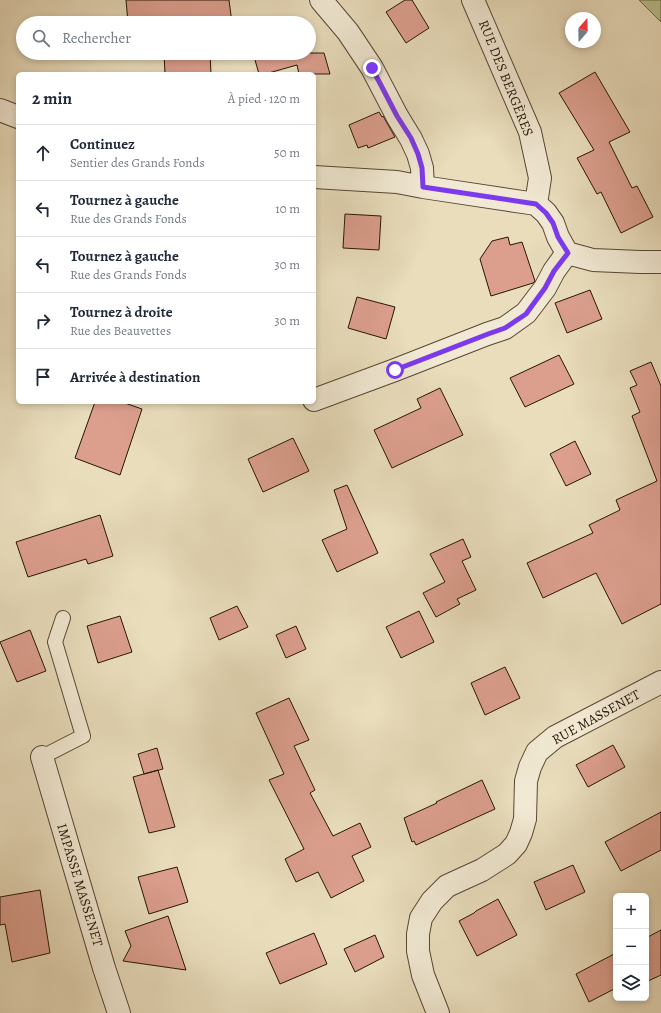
<!DOCTYPE html>
<html lang="fr">
<meta charset="utf-8">
<style>
:root{--surface:#fff;--page:#f2f2f3;--text:#1f2937;--muted:#747a83;--line:#e0e1e3}
body{margin:0;font-family:Alegreya,serif;background:var(--page);color:var(--text)}
.controls{position:absolute;right:12px;bottom:12px;display:grid;overflow:hidden;border-radius:6px;box-shadow:0 2px 6px #0003}
.controls button{width:36px;height:36px;display:grid;place-items:center;padding:0;border:0;border-bottom:1px solid var(--line);background:var(--surface);color:var(--text);font:20px sans-serif}
.compass{position:absolute;left:565px;top:12px;width:36px;height:36px;border-radius:50%;background:var(--surface);box-shadow:0 2px 6px #0003;rotate:20deg}
.stop{position:absolute;width:12px;height:12px;margin:-9px;border:3px solid #7c3aed;border-radius:50%;background:#fff}
.stop.end{background:#7c3aed;border-color:#fff;box-shadow:0 1px 4px #0008}
.list{margin:0;padding:0;list-style:none}
h2{display:flex;justify-content:space-between;align-items:center;height:52px;margin:0;padding:0 16px;font-size:17px}
h2 small{font-size:13px;font-weight:400;color:var(--muted)}
.list li{display:grid;grid-template-columns:26px 1fr auto;gap:12px;align-items:center;box-sizing:border-box;height:56px;padding:0 16px;border-top:1px solid var(--line)}
.list b{display:block;font-size:15px;white-space:nowrap}
.list p{margin:0;font-size:13px;white-space:nowrap;color:var(--muted)}
.list em{font-size:13px;font-style:normal;color:var(--muted)}
.icon{flex:none;width:22px;height:22px;fill:none;stroke:currentColor;stroke-width:2;stroke-linecap:round;stroke-linejoin:round}
.map{position:relative;flex:none;width:661px;height:1013px;overflow:hidden}
.search{position:absolute;background:var(--surface);box-shadow:0 2px 6px #0003;left:16px;top:16px;width:300px;height:44px;display:flex;align-items:center;gap:10px;box-sizing:border-box;padding:0 14px;border-radius:22px;color:var(--muted);font-size:15px}
.panel{position:absolute;background:var(--surface);box-shadow:0 2px 6px #0003;left:16px;top:72px;width:300px;height:332px;border-radius:6px}
.map>svg:first-child{display:block}
.green{fill:#b9c08e;stroke:#706a4a}
.building{fill:#dc9f8e;stroke:#271506}
.lines{fill:none;stroke-linecap:round;stroke-linejoin:round}
.service-casing{stroke:#584734;stroke-width:16}
.minor-casing{stroke:#584734;stroke-width:24}
.service{stroke:#f1e9d3;stroke-width:14}
.minor{stroke:#f1e9d3;stroke-width:22}
.route{stroke:#7c3aed;stroke-width:5}
.labels{text-anchor:middle;dominant-baseline:central;stroke-width:3;stroke-linejoin:round;paint-order:stroke}
.street-label{font-size:14px;fill:#271506;stroke:#f1e9d3}
</style>
<div class="map">
<svg width="661" height="1013" viewBox="0 0 661 1013">
<rect width="100%" height="100%" fill="#e9ddbc"/>
<filter id="stains"><feTurbulence type="fractalNoise" baseFrequency=".005" numOctaves="4"/><feColorMatrix values="0 0 0 0 .2 0 0 0 0 .09 0 0 0 0 .02 0 0 0 .5 -.17"/></filter>
<radialGradient id="worn" r=".72"><stop offset=".6" stop-color="#630" stop-opacity="0"/><stop offset="1" stop-color="#630" stop-opacity=".3"/></radialGradient>
<path class="green" d="M639,0h22v22z"/>
<path class="building" d="M126,0h103l3,23h-104z
M405,0h7l17,28 -23,15 -20,-31z
M164,53h46l1,21h-46z
M253,53h71l6,21h-31l-2,-9 -32,9h-6z
M595,72l35,60 -21,10 23,46 5,-2 16,31 -32,16 -20,-41 -4,2 -20,-36 17,-8 -35,-57z
M379,112l3,5 1,-1 12,21 -27,11 -1,-3 -9,3 -9,-23z
M345,214l36,2 -2,34 -36,-2z
M508,237l2,8 12,-3 13,39 -2,2 -42,13 -11,-37 12,-18z
M590,290l12,29 -35,14 -12,-30z
M357,297l38,10 -9,32 -38,-11z
M559,355l15,29 -49,23 -15,-29z
M651,362l10,24v218l-39,20 -26,-51 -53,25 -16,-35 66,-30 -4,-8 31,-15 -4,-10 41,-19 -25,-65 8,-4 -10,-24 7,-3 -7,-14z
M440,388l23,47 -71,33 -18,-38 47,-22 -4,-9z
M95,402h27l20,7 -22,66 -45,-17z
M293,438l16,33 -46,21 -15,-33z
M575,441l16,33 -25,12 -16,-32z
M347,485l31,68 -41,19 -15,-32 25,-11 -13,-39z
M100,515l13,41 -25,8 -2,-5 -58,18 -12,-35z
M463,539l8,18 -9,4 14,29 -19,9 3,5 -24,13 -13,-24 22,-11 -15,-28z
M237,606l11,21 -29,13 -9,-22z
M419,611l15,31 -33,16 -15,-31z
M120,616l12,36 -34,11 -11,-37z
M296,626l10,23 -20,9 -10,-23z
M30,630l16,41 -29,11 -17,-40z
M505,667l15,31 -35,17 -14,-32z
M289,698l20,42 -15,6 21,44 -5,3 23,43 27,-13 11,24 -19,9 12,25 -33,17 -13,-26 -22,10 -11,-23 19,-10 -35,-69 15,-6 -28,-61z
M613,745l12,22 -37,20 -12,-22z
M157,748l6,21 -19,5 -6,-20z
M158,770l17,57 -26,6 -16,-56z
M482,780l13,29 -79,36 -2,-4 -2,1 -8,-24 33,-15 -1,-1z
M661,812v38l-40,21 -16,-29z
M573,865l12,27 -39,18 -12,-28z
M177,867l11,35 -39,12 -11,-37z
M40,890l10,63 -38,9 -7,-38 -5,1v-28z
M498,899l19,36 -40,21 -18,-35 15,-8 2,-2z
M168,916l18,54 -63,-9 8,-15 -6,-15z
M661,930v45l-15,7v-44z
M314,933l13,31 -47,20 -14,-31z
M375,935l9,22 -29,15 -11,-23z
M616,953v35l-27,14 -13,-28z"/>
<g class="lines">
<defs>
<path id="service" d="M42,757l41,-21 -28,-94 8,-24"/>
<path id="minor" d="M321,0l27,32 24,36 25,48 14,23 7,15 4,14 1,19
M473,0l57,132 10,46 -4,26
M0,110l18,7
M314,177l83,5 26,5 113,17 10,9 7,10 5,14 9,16 26,7 47,2h21
M314,400l81,-30 92,-36 18,-6 21,-15 19,-25 9,-17 13,-18
M42,757l62,211 15,45
M438,1013l-15,-38 -5,-24v-17l3,-16 11,-17 15,-15 35,-16 25,-16 9,-10 5,-11 4,-14 1,-38 4,-14 7,-15 18,-15 106,-55"/>
</defs>
<use href="#service" class="service-casing"/>
<use href="#minor" class="minor-casing"/>
<use href="#service" class="service"/>
<use href="#minor" class="minor"/>
</g>
<g class="lines">
<path class="route" d="M372,68l25,48 14,22 7,16 4,14 1,19 113,17 10,9 7,10 5,14 10,16 -14,18 -9,17 -19,26 -21,14 -17,6 -93,36"/>
</g>
<g class="labels">
<g class="street-label">
<text transform="translate(506 78) rotate(68)">RUE DES BERGÈRES</text>
<text transform="translate(596 717) rotate(-29)">RUE MASSENET</text>
<text transform="translate(80 885) rotate(73)">IMPASSE MASSENET</text>
</g>
</g>
<rect width="100%" height="100%" filter="url(#stains)"/>
<rect width="100%" height="100%" fill="url(#worn)"/>
</svg>
<div class="controls">
<button>+</button>
<button>−</button>
<button><svg class="icon" aria-label="layers" viewBox="0 0 24 24"><path d="M12 4l9 5-9 5-9-5zM3 14l9 5 9-5"/></svg></button>
</div>
<svg class="compass" viewBox="-18 -18 36 36"><path d="M0-13l5 13h-10z" fill="#e53935"/><path d="M0 13l5-13h-10z" fill="#747a83"/></svg>
<div class="stop" style="left:395px;top:370px"></div>
<div class="stop end" style="left:372px;top:68px"></div>
<div class="search"><svg class="icon" aria-label="search" viewBox="0 0 24 24"><circle cx="10" cy="10" r="6"/><path d="M15 15l6 6"/></svg>Rechercher</div>
<section class="panel">
<h2>2 min<small>À pied · 120 m</small></h2>
<ul class="list">
<li><svg class="icon" aria-label="ahead" viewBox="0 0 24 24"><path d="M12 20V5M6 11l6-6 6 6"/></svg><div><b>Continuez</b><p>Sentier des Grands Fonds</p></div><em>50 m</em></li>
<li><svg class="icon" aria-label="left" viewBox="0 0 24 24"><path d="M17 20v-9H6M10 6l-5 5 5 5"/></svg><div><b>Tournez à gauche</b><p>Rue des Grands Fonds</p></div><em>10 m</em></li>
<li><svg class="icon" aria-label="left" viewBox="0 0 24 24"><path d="M17 20v-9H6M10 6l-5 5 5 5"/></svg><div><b>Tournez à gauche</b><p>Rue des Grands Fonds</p></div><em>30 m</em></li>
<li><svg class="icon" aria-label="right" viewBox="0 0 24 24"><path d="M7 20v-9h11M14 6l5 5-5 5"/></svg><div><b>Tournez à droite</b><p>Rue des Beauvettes</p></div><em>30 m</em></li>
<li><svg class="icon" aria-label="arrive" viewBox="0 0 24 24"><path d="M6 21V4h12l-3 4 3 4H6"/></svg><div><b>Arrivée à destination</b></div></li>
</ul>
</section>
</div>
